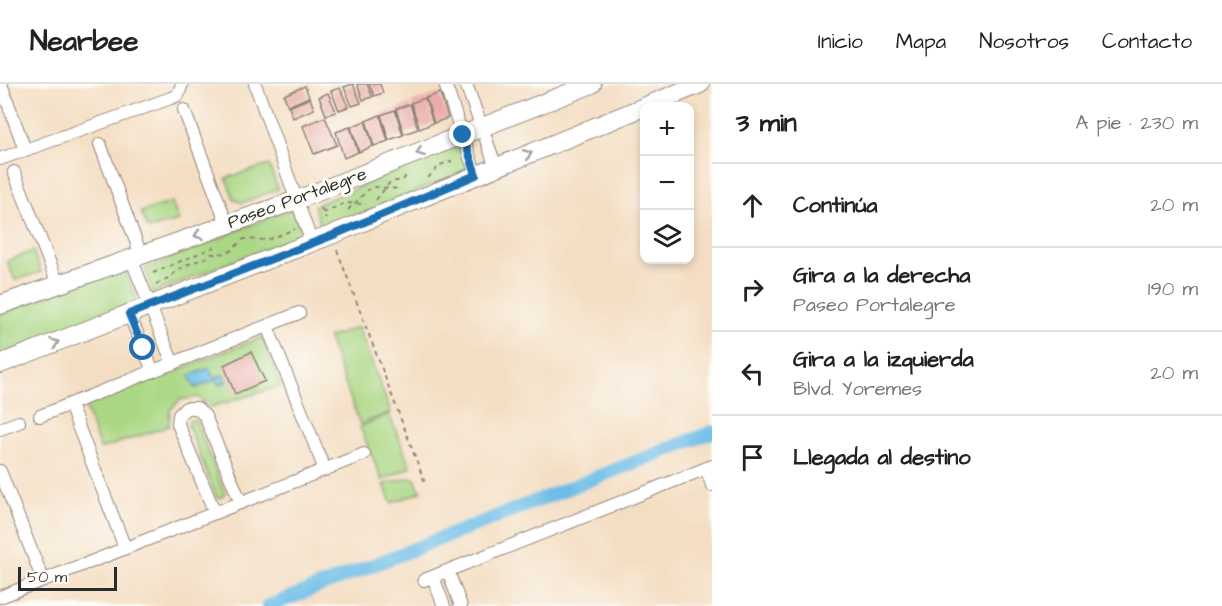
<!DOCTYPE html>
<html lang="es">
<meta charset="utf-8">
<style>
:root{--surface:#fff;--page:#f2f2f2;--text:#222;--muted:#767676;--line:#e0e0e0}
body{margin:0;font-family:"Architects Daughter",sans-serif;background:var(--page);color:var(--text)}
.controls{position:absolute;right:18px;top:18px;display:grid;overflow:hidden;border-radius:12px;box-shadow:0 3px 9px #0003}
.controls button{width:54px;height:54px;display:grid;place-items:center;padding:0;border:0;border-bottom:2px solid var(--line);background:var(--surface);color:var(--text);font:30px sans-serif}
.scale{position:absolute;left:18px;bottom:15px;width:99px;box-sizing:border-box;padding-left:6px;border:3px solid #2b2b2b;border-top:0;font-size:16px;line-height:21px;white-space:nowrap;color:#2b2b2b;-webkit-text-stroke:4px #fdfcf7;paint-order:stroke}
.stop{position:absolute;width:18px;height:18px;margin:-14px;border:4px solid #1f6fb2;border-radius:50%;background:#fff}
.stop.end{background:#1f6fb2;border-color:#fff;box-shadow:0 2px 6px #0008}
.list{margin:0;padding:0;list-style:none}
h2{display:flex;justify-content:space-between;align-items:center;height:78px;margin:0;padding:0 24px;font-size:26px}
h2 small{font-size:20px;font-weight:400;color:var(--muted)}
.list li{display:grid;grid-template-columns:39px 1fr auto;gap:18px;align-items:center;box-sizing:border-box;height:84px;padding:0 24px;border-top:2px solid var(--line)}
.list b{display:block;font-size:22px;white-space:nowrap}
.list p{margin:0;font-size:20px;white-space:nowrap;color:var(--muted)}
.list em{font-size:20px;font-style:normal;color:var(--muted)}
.icon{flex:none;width:33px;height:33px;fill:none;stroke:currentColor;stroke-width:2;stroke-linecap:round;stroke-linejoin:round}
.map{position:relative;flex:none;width:712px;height:522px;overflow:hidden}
header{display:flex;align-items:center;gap:36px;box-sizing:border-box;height:84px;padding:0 30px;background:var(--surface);border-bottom:2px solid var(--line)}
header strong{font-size:28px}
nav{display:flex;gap:33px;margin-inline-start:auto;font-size:21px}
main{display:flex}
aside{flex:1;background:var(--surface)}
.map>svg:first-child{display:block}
.green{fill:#aad784;stroke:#6a8158;stroke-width:1.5}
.water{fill:#6cbde7;stroke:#4c7489;stroke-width:1.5}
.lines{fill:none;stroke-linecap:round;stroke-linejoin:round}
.canal{stroke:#6cbde7;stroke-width:14}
.building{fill:#e9aca8}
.street-casing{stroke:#908477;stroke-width:14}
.secondary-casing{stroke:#908477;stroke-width:20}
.path{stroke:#908477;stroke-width:2;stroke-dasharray:4.5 4.5;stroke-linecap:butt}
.street{stroke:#fff;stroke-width:12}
.secondary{stroke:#fff;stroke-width:18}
.oneway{stroke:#a0a0a0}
.route{stroke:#1f6fb2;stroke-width:8}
.labels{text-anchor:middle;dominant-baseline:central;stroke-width:6;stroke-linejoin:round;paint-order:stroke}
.street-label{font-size:18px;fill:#2b2b2b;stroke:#fdfcf7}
</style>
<header>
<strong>Nearbee</strong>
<nav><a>Inicio</a><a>Mapa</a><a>Nosotros</a><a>Contacto</a></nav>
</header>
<main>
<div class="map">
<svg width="712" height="522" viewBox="0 0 712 522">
<rect width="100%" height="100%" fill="#fdfcf7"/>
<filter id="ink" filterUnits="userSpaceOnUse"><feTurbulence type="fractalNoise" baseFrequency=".0167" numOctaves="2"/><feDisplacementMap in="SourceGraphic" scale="12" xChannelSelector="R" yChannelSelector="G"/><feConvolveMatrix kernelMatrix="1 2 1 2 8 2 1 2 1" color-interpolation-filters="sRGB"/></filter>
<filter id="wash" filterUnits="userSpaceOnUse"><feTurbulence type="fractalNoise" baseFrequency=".008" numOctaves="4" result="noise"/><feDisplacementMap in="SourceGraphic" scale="24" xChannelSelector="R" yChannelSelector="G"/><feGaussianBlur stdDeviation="1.35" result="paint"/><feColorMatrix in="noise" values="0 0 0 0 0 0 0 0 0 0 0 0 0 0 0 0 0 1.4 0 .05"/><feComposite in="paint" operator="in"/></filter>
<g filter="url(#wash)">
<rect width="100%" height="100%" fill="#f4dec3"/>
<path class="green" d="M462,59l9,25 -149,62 -8,-24z
M269,81l9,24 -36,14 -8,-4 -8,-21z
M172,118l7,19 -31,8 -7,-17z
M292,124l10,26 -149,59 -8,-24z
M33,167l8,21 -26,8 -8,-19z
M124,183l14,36 -138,52v-41z
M358,243l33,85 -31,12 -32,-86z
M262,253l19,49 -70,21 -14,-10 -17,3 -10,10 -1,16 -69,23 -15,-43z
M389,330l22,53 -29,13 -22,-53z
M190,336h5l30,73 -3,4 -5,1 -2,-4 -27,-69z
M410,394l5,1 6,13 -30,11 -7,-19z"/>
<path class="water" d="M209,284l5,10 9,-3 3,7 -7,3 -3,-5 -21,8 -6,-12z"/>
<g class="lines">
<path class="canal" d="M269,522l443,-174"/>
</g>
<g id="blocks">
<path class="building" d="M353,0l8,19 -9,3 -8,-19z
M357,0h10l5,13 -9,3z
M369,0h11l3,9 -9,3z
M305,2l4,11 -21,9 -4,-11z
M340,4l8,19 -9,3 -8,-19z
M328,9l8,19 -10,3 -7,-18z
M440,9l8,25 -14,5 -8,-25z
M310,14l4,11 -21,9 -4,-11z
M425,14l8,25 -13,6 -9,-26z
M410,20l8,25 -14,5 -8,-25z
M395,26l8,25 -14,5 -8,-25z
M380,31l8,26 -14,5 -8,-25z
M325,33l12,28 -23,9 -11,-28z
M365,37l8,25 -14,6 -8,-25z
M350,43l8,25 -14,6 -8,-26z
M251,268l14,29 -30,13 -11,-29z"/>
</g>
</g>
<g filter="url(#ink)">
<use href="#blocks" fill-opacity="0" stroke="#908477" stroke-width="1.5"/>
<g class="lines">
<defs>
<path id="street" d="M1,0l24,66
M255,0l57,159
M445,0l31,91
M466,0l30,83
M184,26l43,114
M100,60l41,111
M0,75l171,-61 7,-3 4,-11
M14,88l44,112
M131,174l42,106
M129,230l24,57
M267,242l58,144
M70,321l55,143
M40,332l259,-103
M0,345l19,-7
M706,384l6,17
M0,387l43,109
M215,429l-37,-89 1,-9 7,-7h11l8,8 36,87
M88,479l276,-109
M448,487l13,35
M433,493l11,29
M424,496l288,-114
M0,513l82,-32"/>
<path id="secondary" d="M0,221l297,-105 295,-116
M0,280l331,-129 369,-151"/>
</defs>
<use href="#street" class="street-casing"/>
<use href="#secondary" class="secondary-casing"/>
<path class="path" d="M428,94l12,-13 12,-4
M374,103l27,2
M376,116l14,-18 13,-2 5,-7
M321,124l5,11
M348,126l21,-21
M323,129l22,-10 21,1
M337,166l88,233
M153,189l61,-26
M156,200c13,-4 21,-15 33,-20 10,-5 12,-2 22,-10l17,-1 16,-14 23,1 28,-11"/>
<use href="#street" class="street"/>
<use href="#secondary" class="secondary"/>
</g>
<defs><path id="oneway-chevron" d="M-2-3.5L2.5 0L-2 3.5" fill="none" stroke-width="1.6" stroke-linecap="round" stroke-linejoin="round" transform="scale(1.5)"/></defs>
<g class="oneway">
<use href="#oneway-chevron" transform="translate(420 68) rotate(159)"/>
<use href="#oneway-chevron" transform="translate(528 70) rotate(-22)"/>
<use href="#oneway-chevron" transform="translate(198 151) rotate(161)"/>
<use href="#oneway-chevron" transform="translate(55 259) rotate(-21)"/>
</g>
</g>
<g class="lines" filter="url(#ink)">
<path class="route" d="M143,264l-14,-34 202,-78 145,-61 -13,-40"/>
</g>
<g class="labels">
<g class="street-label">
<text transform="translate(297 114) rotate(-20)">Paseo Portalegre</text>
</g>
</g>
</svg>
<div class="controls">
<button>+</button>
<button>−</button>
<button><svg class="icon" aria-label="layers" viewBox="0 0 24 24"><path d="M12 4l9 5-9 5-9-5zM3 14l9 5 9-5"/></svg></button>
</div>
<div class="scale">50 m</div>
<div class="stop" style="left:143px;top:264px"></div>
<div class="stop end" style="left:463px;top:51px"></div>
</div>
<aside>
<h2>3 min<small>A pie · 230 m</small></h2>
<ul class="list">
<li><svg class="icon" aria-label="ahead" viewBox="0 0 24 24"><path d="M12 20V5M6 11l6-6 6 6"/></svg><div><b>Continúa</b></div><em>20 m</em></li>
<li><svg class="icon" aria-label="right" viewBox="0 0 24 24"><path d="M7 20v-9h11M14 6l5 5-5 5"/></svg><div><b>Gira a la derecha</b><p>Paseo Portalegre</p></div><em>190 m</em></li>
<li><svg class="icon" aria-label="left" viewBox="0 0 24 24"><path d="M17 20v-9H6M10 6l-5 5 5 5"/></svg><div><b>Gira a la izquierda</b><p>Blvd. Yoremes</p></div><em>20 m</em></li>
<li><svg class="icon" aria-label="arrive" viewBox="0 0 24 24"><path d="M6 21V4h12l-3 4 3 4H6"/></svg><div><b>Llegada al destino</b></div></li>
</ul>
</aside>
</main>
